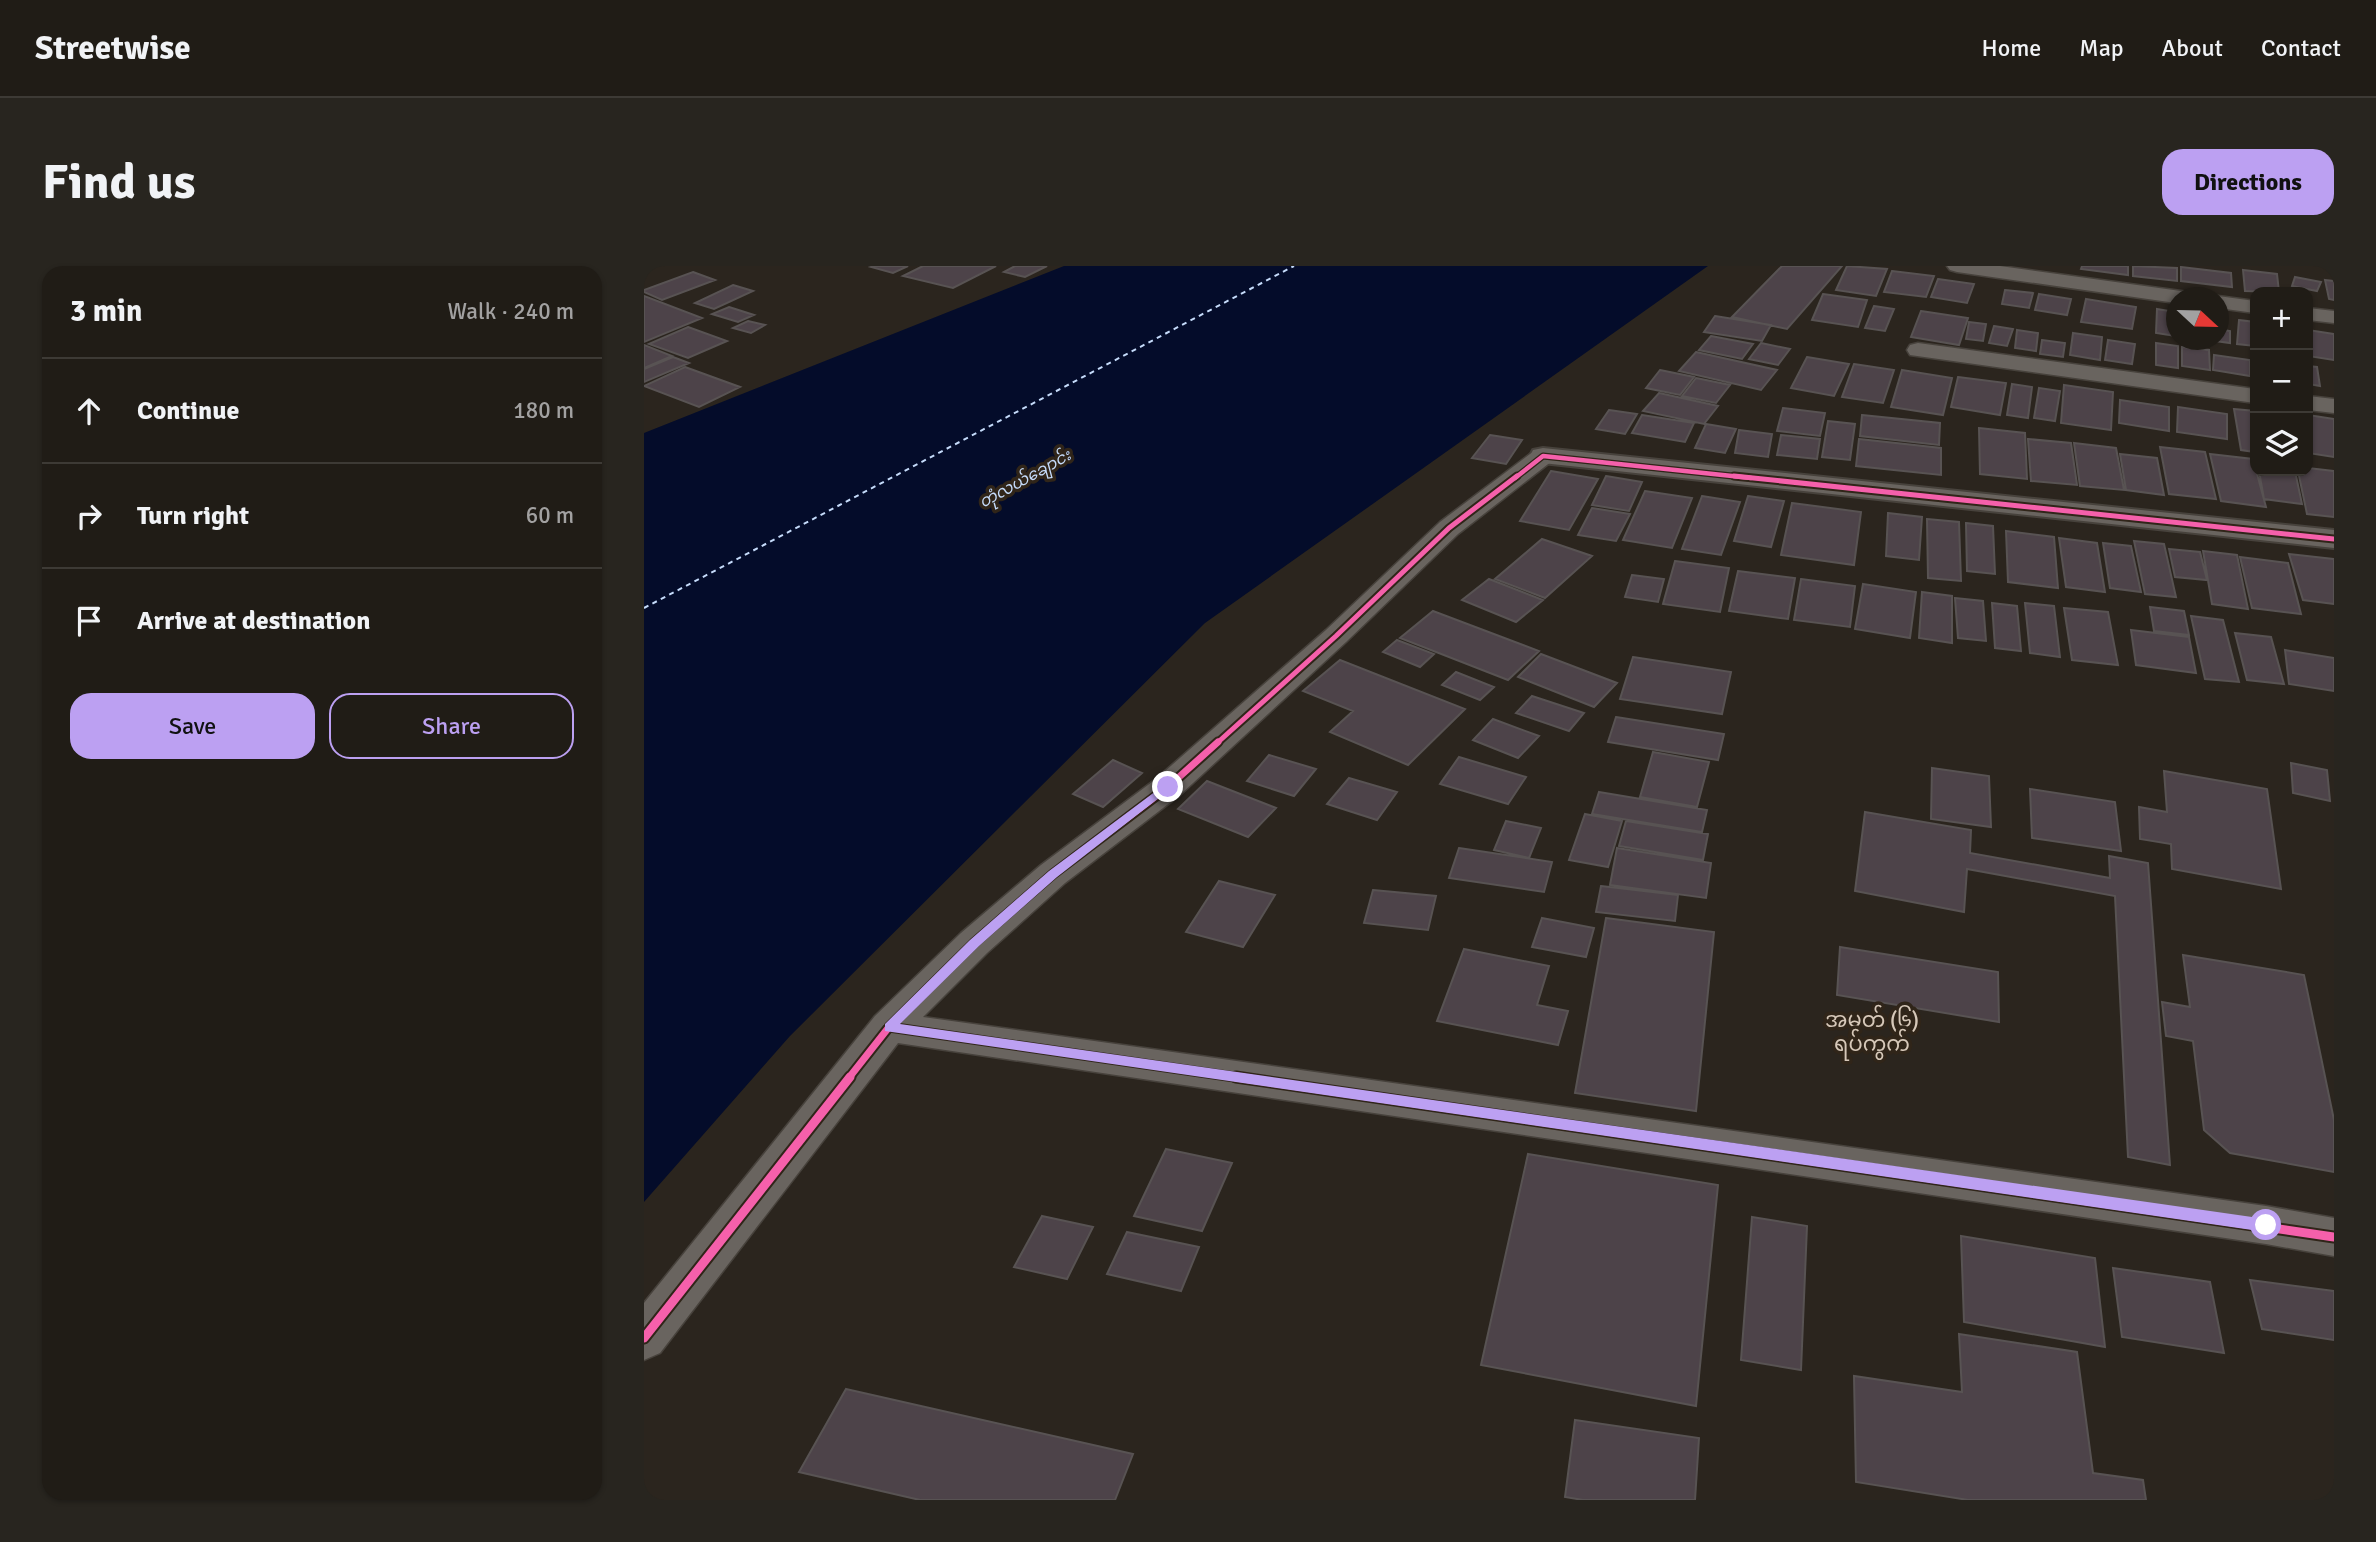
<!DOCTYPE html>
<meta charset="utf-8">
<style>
:root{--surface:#201c16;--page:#28251f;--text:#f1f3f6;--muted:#a2a1a1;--line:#3d3a35;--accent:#bca0f2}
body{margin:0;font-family:Signika,"Noto Sans Myanmar",sans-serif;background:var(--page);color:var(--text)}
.controls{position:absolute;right:21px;top:21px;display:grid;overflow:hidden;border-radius:14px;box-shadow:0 2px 5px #0004}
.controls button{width:63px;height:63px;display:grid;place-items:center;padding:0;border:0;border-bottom:2px solid var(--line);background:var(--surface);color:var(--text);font:35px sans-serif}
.compass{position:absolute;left:1522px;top:21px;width:63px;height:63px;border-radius:50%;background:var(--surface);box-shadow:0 2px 5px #0004;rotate:112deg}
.stop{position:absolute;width:21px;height:21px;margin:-16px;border:5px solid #bca0f2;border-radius:50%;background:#fff}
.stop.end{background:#bca0f2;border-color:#fff;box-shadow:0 2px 7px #0008}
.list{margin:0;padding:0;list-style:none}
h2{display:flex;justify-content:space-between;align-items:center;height:91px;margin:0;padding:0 28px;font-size:30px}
h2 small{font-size:23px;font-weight:400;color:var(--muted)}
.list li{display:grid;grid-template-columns:46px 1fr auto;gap:21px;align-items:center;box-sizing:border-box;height:105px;padding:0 28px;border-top:2px solid var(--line)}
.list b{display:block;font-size:26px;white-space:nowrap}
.list em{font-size:23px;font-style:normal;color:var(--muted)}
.actions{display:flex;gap:14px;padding:21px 28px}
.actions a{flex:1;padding:16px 0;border:2px solid var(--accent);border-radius:21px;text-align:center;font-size:24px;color:var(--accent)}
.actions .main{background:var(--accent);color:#111}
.icon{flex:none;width:38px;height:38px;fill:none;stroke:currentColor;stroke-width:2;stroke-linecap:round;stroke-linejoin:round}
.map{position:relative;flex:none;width:1690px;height:1234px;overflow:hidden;border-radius:21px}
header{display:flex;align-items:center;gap:42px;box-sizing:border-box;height:98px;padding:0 35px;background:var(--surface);border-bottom:2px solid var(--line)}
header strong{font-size:33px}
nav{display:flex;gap:38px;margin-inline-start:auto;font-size:24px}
.intro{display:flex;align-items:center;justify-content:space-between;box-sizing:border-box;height:168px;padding:0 42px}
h1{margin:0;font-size:49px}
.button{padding:18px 32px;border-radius:21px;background:var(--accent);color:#111;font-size:24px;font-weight:700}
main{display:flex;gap:42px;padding:0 42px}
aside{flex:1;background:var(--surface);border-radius:21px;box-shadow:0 2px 5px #0004}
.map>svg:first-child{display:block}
.water{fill:#040c2a}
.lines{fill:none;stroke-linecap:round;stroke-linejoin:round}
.ferry{stroke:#c5dbfa;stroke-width:2;stroke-dasharray:5 4.5;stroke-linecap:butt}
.building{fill:#4d4349;stroke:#585353;stroke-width:2}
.minor-casing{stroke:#47423c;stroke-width:3}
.tertiary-casing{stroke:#47423c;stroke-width:4}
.minor{fill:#69645f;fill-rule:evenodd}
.tertiary{fill:#69645f;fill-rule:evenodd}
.cycleway-far3-casing{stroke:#302519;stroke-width:7}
.cycleway-far2-casing{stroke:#302519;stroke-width:9}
.cycleway-far1-casing{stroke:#302519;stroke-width:11}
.cycleway-casing{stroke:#302519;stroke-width:13}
.cycleway-far3{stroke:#f560ab;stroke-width:4.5}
.cycleway-far2{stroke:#f560ab;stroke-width:5}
.cycleway-far1{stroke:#f560ab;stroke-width:7}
.cycleway{stroke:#f560ab;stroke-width:9}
.route{fill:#bca0f2}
.labels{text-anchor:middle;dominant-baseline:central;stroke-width:7;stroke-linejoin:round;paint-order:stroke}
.far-water-label{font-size:16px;font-style:italic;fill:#c5dbfa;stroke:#302519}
.quarter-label{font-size:21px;fill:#d6c8b9;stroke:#302519}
</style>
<header>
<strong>Streetwise</strong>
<nav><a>Home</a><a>Map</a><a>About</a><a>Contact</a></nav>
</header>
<div class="intro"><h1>Find us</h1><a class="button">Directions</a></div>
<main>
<aside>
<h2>3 min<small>Walk · 240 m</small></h2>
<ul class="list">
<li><svg class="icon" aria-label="ahead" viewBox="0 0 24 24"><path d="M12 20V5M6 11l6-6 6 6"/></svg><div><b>Continue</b></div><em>180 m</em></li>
<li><svg class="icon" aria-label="right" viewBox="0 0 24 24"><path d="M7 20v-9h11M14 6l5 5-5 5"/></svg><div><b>Turn right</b></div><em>60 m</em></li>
<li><svg class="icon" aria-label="arrive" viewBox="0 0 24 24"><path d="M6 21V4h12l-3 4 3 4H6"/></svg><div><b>Arrive at destination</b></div></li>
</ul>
<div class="actions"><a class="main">Save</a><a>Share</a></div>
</aside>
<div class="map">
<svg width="1690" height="1234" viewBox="0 0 1690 1234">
<rect width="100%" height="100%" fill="#2b251e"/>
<path class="water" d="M420,0h644l-503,357 -415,413 -146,166v-769z"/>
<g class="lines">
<path class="ferry" d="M0,342l650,-342"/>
</g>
<path class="building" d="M230,0h34l-15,7 -22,-6z
M279,0h73l-43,22 -50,-12z
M371,0h32l-22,11 -21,-5z
M1138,0h60l-55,63 -55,-12z
M1203,0l40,3 -11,27 -40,-6z
M1438,0h46v9l-47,-6z
M1489,0l44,2v13l-44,-5z
M1537,1l50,6 1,14 -51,-6z
M1599,4l34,4 2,18 -34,-1z
M1248,5l42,5 -8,21 -42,-5z
M49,6l22,8 -53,20 -18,-8v-2z
M1651,11l26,5 -4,9 -25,-5z
M1294,13l36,5 -7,19 -36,-6z
M1681,14l9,1v19l-5,-1z
M89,19l20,6 -39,18 -19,-6z
M1361,24l28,3 -4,15 -27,-4z
M1179,28l44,6 -9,27 -46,-7z
M1395,28l32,5 -4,16 -32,-5z
M0,30l58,22 -58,24z
M1442,33l50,8 -4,22 -51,-7z
M1230,40l20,3 -9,22 -20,-3z
M85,41l25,8 -16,7 -26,-8z
M1513,43l19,3v24l-20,-3z
M1277,45l47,7 -9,27 -48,-8z
M1071,50l56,9 -9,16 -58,-9z
M1595,54l16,2v24l-18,-2z
M104,55l17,4 -14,8 -18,-5z
M1325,56l17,2 -3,17 -17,-2z
M1350,60l19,3 -6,17 -18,-3z
M44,61l39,14 -39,17 -39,-14z
M1574,63l12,2v12l-22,-3h10z
M1373,64l21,3 -2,18 -21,-3z
M1664,64l26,4v26l-26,-4z
M1429,67l29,4 -2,23 -30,-5z
M1067,70l42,8 -11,15 -43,-9z
M1398,74l23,3 -2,14 -23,-3z
M1464,74l27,4 -3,20 -27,-4z
M1117,77l29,6 -12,16 -29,-6z
M1512,77l22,3v22l-22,-3z
M0,79l28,11 -28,12z
M1538,81l27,3 1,20 -28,-4z
M1052,86l81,18 -16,20 -82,-19z
M1570,89l36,5v16l-37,-6z
M29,91l16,6 -45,19v-13z
M1163,91l42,7 -15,32 -43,-8z
M1210,98l40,6 -11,33 -41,-6z
M1664,100l9,1 3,19 -12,-2z
M41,101l55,20 -41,20 -55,-21z
M1016,104l34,7 -14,18 -34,-7z
M1258,104l50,8 -9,37 -52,-8z
M1314,111l48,6 -6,32 -49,-8z
M1052,112l34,7 -14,18 -34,-7z
M1368,118l20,3 -4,31 -21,-3z
M1420,119l49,7 -2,38 -50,-7z
M1395,122l21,3 -5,30 -21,-3z
M1015,127l59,13 -14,18 -61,-13z
M1476,134l49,7v24l-50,-8z
M1534,141l49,7v25l-50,-7z
M1139,142l42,5 -5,23 -43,-5z
M1590,143l21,2v41l-14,-2z
M965,144l28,4 -12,20 -29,-5z
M998,149l52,8 -9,19 -53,-9z
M1218,149l78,8 -1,22 -79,-9z
M1664,149l26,4v38l-26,-4z
M1184,155l27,3 -5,36 -28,-3z
M1062,158l30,5 -11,24 -30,-5z
M1335,162l46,5 2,46 -47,-5z
M1095,164l33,4 -4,23 -33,-4z
M846,169l32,5 -16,24 -34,-6z
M1137,169l39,4 -3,20 -40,-4z
M1215,173l82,9v27l-85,-9z
M1384,173l43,4 6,42 -46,-4z
M1430,177l42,5 8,42 -44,-4z
M1516,181l45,5 11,47 -47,-5z
M1476,188l37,4 7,37 -38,-5z
M1566,188l43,5 13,48 -45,-6z
M1664,202l26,3v46l-27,-3 -9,-43h10z
M907,205l47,8 -29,51 -49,-9z
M1615,205h36l7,33 -38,-5z
M962,210l36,6 -13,29 -37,-6z
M1001,225l47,7 -20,50 -49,-8z
M1058,230l38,6 -19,53 -39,-6z
M1104,230l36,5 -13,46 -37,-6z
M1148,237l69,9 -7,53 -73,-10z
M948,242l38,6 -14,27 -38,-6z
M1244,247l34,4 -3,43 -33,-4z
M1283,253l32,3 2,59 -33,-3z
M1322,257l27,3 2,48 -28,-3z
M1362,265l48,6 4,51 -50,-6z
M1415,272l38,5 8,49 -39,-5z
M898,273l50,17 -47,42 -50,-19z
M1490,275l30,3 12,53 -31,-3z
M1459,277l28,3 10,46 -31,-4z
M1525,283l31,3 7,28 -32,-3z
M1559,285l34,4 11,54 -36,-5z
M1645,288l45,5v45l-31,-4z
M1596,291l48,6 13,51 -49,-6z
M1031,295l54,7 -9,44 -57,-8z
M1094,305l57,7 -7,41 -59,-8z
M988,309l32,4 -6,23 -33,-5z
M845,313l54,21 -27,22 -54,-22z
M1157,313l54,7 -5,41 -56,-7z
M1219,318l53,8 -6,46 -55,-9z
M1278,326l30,4v47l-33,-5z
M1311,332l28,3 3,40 -28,-3z
M1348,337l25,3 4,45 -26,-3z
M1381,337l29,3 6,51 -30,-4z
M1506,341l34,4 5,24 -35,-4z
M1420,342l44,4 10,53 -46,-5z
M789,345l106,40 -31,29 -108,-42z
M1547,350l32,4 16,62 -34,-3z
M1487,364l58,7 7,36 -60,-8z
M1591,367l36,4 13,47 -37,-4z
M753,374l37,14 -14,13 -37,-15z
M1641,384l49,8v33l-45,-7z
M897,388l76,29 -23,24 -76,-30z
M989,391l98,15 -9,42 -102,-15z
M696,394l125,49 -57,56 -78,-33 23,-21 -50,-20z
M812,406l38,15 -14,13 -38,-15z
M888,430l52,17 -15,18 -53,-18z
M972,451l108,17 -6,26 -110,-18z
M849,453l46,17 -21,22 -45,-18z
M1009,486l56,10 -12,45 -57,-10z
M625,489l47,14 -22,27 -47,-15z
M815,491l67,20 -18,27 -68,-20z
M469,494l29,13 -39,34 -30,-13z
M1647,497l36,7 3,31 -37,-8z
M1288,502l57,8 2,51 -60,-8z
M1520,505l103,18 14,100 -109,-20 -1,-25 -31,-5 -1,-32 28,5z
M705,512l48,14 -20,28 -50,-16z
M563,515l69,27 -28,29 -70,-28z
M1386,523l85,13 6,49 -89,-13z
M955,526l108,18 -5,22 -110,-18z
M1221,546l106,18 -1,23 140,25 -1,-22 39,7 22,302 -42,-8 -13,-261 -148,-27 -3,43 -109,-21z
M941,548l37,7 -14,46 -39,-7z
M862,555l35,7 -12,30 -35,-8z
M982,555l82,13 -5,26 -84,-14z
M815,582l93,14 -8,30 -95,-14z
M973,582l94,15 -5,35 -96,-13z
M575,615l56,14 -32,52 -57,-15z
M957,620l77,9 -3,26 -79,-9z
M729,624l63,6 -8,34 -64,-7z
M898,652l52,10 -8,29 -54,-10z
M962,652l108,14 -18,179 -121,-18z
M1196,681l158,25 1,50 -162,-27z
M820,683l85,17 -12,39 31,6 -10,34 -121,-24z
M1539,689l121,20 30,145v52l-104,-19 -26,-23 -11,-89 -27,-5 -4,-34 28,5z
M522,883l66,14 -30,68 -68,-15z
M884,888l190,31 -22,221 -215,-41z
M398,950l51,11 -26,52 -53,-12z
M1108,951l55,9 -6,144 -60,-10z
M483,966l72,15 -18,44 -74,-17z
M1317,970l134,22 10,89 -141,-25z
M1469,1002l97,14 14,71 -102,-16z
M1606,1014l84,11v49l-72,-11z
M1315,1068l118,18 16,121 50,7 3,20h-178l-112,-18 -2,-106 108,16z
M202,1123l287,65 -18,46h-195l-121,-28z
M931,1154l124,18 -4,62h-112l-18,-3z"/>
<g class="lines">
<defs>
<path id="minor" d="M1303,0h53l188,26 10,6h-22v5l-219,-31 -7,-2z
M1574,30l37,5v12l-37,-5v-10h-7z
M1664,42l26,3v12l-26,-3z
M1274,77l337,46v14l-345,-48 -3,-5 3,-5z
M1664,130l26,3v14l-26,-3z
M899,183l9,2 3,5 -3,5 -94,73 -112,108 -166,153 -115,88 -78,70 -64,64 1343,189 68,12v38l-68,-12 -1368,-201 -238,310 -16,7v-57l231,-287 86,-83 80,-68 115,-86 170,-149 114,-108 94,-71z"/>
<path id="tertiary" d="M899,182l791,82v18l-801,-86 -3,-6 3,-6z"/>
</defs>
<use href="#minor" class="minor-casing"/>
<use href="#tertiary" class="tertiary-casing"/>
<use href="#minor" class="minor"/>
<use href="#tertiary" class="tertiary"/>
<defs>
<path id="cycleway-far3" d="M871,212l28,-22 208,22"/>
<path id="cycleway-far2" d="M1090,210l600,63
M572,478l120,-108 113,-108 68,-52"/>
<path id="cycleway-far1" d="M245,761l359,52
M204,813l41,-52 85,-84 79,-69 115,-87 50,-45"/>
<path id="cycleway" d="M592,811l1098,160
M0,1072l206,-261"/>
</defs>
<use href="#cycleway-far3" class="cycleway-far3-casing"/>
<use href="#cycleway-far2" class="cycleway-far2-casing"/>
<use href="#cycleway-far1" class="cycleway-far1-casing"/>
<use href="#cycleway" class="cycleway-casing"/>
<use href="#cycleway-far3" class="cycleway-far3"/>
<use href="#cycleway-far2" class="cycleway-far2"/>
<use href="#cycleway-far1" class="cycleway-far1"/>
<use href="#cycleway" class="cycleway"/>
</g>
<path class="route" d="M520,519l9,2 -116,90 -78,69 -79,78 1366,195 7,6 -7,7 -1381,-201v-7l85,-84 79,-69z"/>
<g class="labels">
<g class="far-water-label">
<text transform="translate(381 213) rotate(-29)">တုံလယ်ချောင်း</text>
</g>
<g class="quarter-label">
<text x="1228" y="754">အမှတ် (၆)<tspan x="1228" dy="24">ရပ်ကွက်</tspan></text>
</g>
</g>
</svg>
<div class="controls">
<button>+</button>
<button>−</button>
<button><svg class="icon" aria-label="layers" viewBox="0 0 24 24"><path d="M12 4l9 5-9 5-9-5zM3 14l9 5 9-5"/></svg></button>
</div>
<svg class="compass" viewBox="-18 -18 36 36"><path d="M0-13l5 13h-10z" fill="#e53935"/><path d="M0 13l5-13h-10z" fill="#a2a1a1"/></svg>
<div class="stop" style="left:1622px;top:959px"></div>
<div class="stop end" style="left:524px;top:521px"></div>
</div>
</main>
